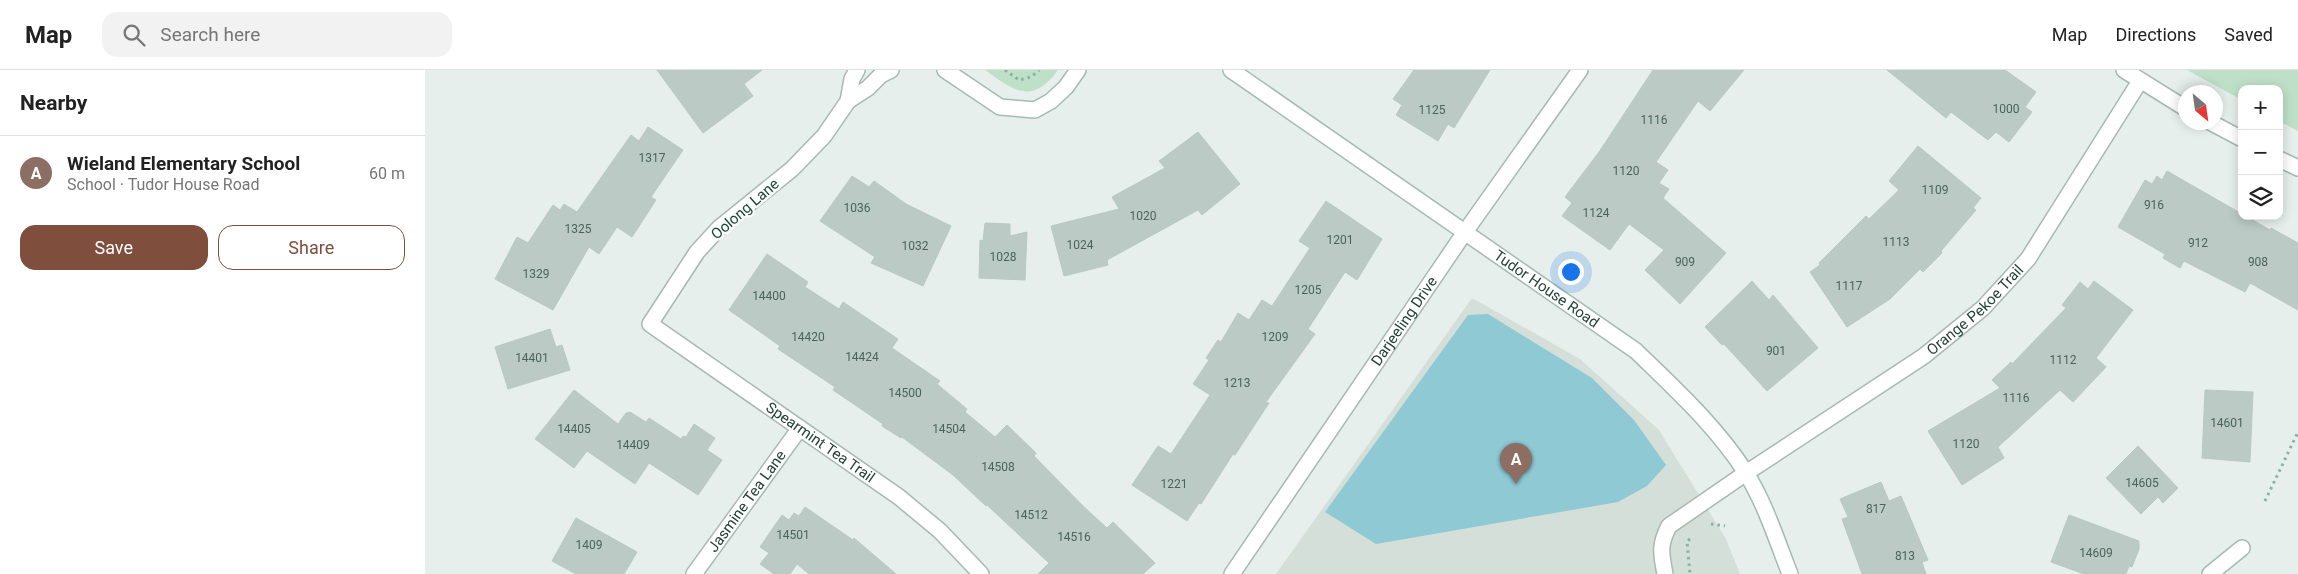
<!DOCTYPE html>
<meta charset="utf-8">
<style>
:root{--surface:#fff;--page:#f2f2f2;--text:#222;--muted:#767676;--line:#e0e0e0;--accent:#804e3d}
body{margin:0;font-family:Roboto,sans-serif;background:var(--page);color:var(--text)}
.controls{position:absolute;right:15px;top:15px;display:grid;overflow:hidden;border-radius:10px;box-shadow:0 2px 12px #0003}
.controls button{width:45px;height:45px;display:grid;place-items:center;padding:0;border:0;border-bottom:1px solid var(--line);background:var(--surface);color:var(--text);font:25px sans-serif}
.compass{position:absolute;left:1753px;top:15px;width:45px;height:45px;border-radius:50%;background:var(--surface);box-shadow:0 2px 12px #0003;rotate:151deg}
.you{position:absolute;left:1145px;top:201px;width:18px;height:18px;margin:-12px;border:4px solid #fff;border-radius:50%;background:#1a73e8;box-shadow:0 0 0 8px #1a73e833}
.badge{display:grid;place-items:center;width:32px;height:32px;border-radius:50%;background:var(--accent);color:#fff;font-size:16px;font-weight:700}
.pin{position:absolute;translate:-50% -41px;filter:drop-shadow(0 1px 2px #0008)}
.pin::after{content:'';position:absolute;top:26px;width:18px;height:15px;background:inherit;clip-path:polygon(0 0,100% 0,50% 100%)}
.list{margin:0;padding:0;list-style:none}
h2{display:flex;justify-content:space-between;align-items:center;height:65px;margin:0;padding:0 20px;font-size:21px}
h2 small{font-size:16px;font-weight:400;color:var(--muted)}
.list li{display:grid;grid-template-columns:32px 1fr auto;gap:15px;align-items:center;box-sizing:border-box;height:75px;padding:0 20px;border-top:1px solid var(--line)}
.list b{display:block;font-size:19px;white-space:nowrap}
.list p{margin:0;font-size:16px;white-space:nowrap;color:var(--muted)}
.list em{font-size:16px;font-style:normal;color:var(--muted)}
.actions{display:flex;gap:10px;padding:15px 20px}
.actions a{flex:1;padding:11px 0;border:1px solid var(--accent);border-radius:15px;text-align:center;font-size:18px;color:var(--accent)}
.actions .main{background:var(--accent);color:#fff}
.icon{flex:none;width:28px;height:28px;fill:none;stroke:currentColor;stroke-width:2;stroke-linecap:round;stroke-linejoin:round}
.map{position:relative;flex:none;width:1873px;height:504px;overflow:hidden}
header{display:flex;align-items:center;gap:30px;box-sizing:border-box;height:70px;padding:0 25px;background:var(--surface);border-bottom:1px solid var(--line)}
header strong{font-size:24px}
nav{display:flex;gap:28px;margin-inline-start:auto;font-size:18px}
.search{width:350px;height:45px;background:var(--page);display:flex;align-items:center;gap:12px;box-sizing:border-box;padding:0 18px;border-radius:15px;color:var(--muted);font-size:19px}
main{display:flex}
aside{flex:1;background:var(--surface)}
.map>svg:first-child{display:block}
.built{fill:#d4dfda}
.green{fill:#bfe0c8}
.water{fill:#8ec9d4}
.building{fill:#bbcac4;stroke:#b8c9c2}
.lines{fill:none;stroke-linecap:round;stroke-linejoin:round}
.lane-casing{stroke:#a8b8b2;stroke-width:18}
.street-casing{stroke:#a8b8b2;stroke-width:18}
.secondary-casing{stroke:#a4bbb3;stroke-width:18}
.path{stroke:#86b3a5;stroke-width:3;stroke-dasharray:2.5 4;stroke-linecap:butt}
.lane{stroke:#fff;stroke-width:15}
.street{stroke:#fff;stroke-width:15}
.secondary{stroke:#fff;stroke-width:15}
.labels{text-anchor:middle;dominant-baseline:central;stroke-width:5;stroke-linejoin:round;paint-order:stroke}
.number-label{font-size:12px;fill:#4a645c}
.street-label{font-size:15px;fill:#24423a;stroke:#f7fbf9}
</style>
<header>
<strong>Map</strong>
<div class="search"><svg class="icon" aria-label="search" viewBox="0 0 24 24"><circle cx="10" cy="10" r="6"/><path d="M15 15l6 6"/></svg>Search here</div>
<nav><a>Map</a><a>Directions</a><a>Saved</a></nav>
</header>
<main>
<aside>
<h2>Nearby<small></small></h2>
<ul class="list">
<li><span class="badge" style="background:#8d6e63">A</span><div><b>Wieland Elementary School</b><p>School · Tudor House Road</p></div><em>60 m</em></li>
</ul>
<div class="actions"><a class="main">Save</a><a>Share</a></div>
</aside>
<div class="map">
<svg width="1873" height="504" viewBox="0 0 1873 504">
<rect width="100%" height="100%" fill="#e6efeb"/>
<path class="built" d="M1047,228l108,61 79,71 67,109 14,35h-464z"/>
<path class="green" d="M560,0h73c-26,36 -45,20 -73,0z
M1762,0h111v61l-19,-10v-32h-37v11z"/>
<path class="water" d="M1063,244l104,64 42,42 32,45 -19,21 -29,16 -242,42 -51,-32 143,-197z"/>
<path class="building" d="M232,0h105l-18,14 9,12 -50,37z
M989,0h76l-36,58 -6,-4 -10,17 -42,-26 6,-10 -9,-6z
M1228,0h91l-34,41 -12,-10 -42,61 12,8 -9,13 10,6 -6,9 63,55 -46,51 -35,-34 19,-20 -35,-26 -19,26 -48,-34 10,-13 -7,-6 34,-45z
M1462,0h118l31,22 -11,15 7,5 -23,30 -13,-10 -8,8 -37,-28 -5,6z
M223,57l35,23 -32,47 5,3 -24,37 -15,-10 -18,27 -10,-7 -36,63 -58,-31 22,-42 11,6 25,-38 7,5 4,-6 13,8 54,-77 8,6z
M773,62l42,52 -38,31 -4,-5 -91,50 1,5 -44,11 -13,-50 68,-17 -7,-12 53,-29 -6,-7z
M1493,76l63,52 -8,10 3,2 -35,41 1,2 -19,19 -3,-3 -30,30 -43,28 -37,-55 10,-7 -1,-2 47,-47 3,3 30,-29 -10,-9z
M1742,101l75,43v2h4l24,14 1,-2 27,15v67l-48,-27 -5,9 -61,-31 -4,7 -17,-10 2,-4 -47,-27 27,-47 7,4 5,-8 5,4z
M427,106l17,11 5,-6 32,23 45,22 -28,60 -52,-23 4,-6 -55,-36z
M901,131l56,38 -25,41 -12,-8 -37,57 7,5 -49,68 3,1 -34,52 -2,-1 -32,50 -2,-1 -12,18 -55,-36 26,-39 13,8 39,-59 -17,-11 16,-24 -3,-2 12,-18 3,2 17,-29 11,7 13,-20 10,6 38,-58 -11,-7z
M560,153l25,1v12l17,-4 -2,48 -46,-2 1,-38 3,1z
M342,184l41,28 -3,5 34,22 4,-7 55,37 -6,9 48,33 -3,3 30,25 -2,3 30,25 12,-12 29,28 -2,3 49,50 24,22 6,-6 42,41 -12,11h-105l11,-11 -62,-58 -1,1 -33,-31 -51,-38 -1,1 -19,-12 1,-2 -50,-34 2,-3 -57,-38 2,-3 -51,-36z
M1327,211l17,19 4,-5 45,53 -51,43 -43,-47 -2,1 -17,-18z
M1669,211l39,29 -37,48 10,9 -33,35 -13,-12 -62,57 6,11 -42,27 -34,-54 72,-43 -8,-8 19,-18 1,2 54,-56 -4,-3 18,-23 8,7z
M125,259l6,18 6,-2 8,25 -62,19 -13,-42z
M149,320l44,34 8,-11 4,-1 16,10 3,-4 32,21 2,-3 3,1 8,-13 21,14 -8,12 15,10 -24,35 -49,-32 -14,21 -48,-33 -13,17 -39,-29z
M1780,320l48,2 -3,70 -48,-4z
M1713,376l40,42 -15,15 -5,-6 -17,17 -35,-36z
M1456,412l8,19 12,-5 27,64 -6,2 4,12h-64l-20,-55 6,-2 -8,-18z
M380,437l48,33 1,-2 42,36h-87l-12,-10 -7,10h-16l-14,-10 9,-11 -9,-6 22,-32 7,5 5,-7 5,3z
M1644,445l70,26v8l-7,18 -3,-1 -3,8h-42l-33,-12z
M151,448l61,34 -13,22h-48l-24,-13z"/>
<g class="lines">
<defs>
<path id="lane" d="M1240,504c-4,-21 -6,-29 4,-48l77,-53"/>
<g id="street">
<path id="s1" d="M432,0l-5,9 -4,22 -24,35 -32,33 -73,59 -22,24 -47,72 249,173 41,34 41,43"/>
<path d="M1699,0l61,38"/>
<path d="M423,31l20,-13 13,-13 10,-5"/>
<path d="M1785,52l32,17"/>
<path d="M1854,89l19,9"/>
<path id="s2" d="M1321,403l178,-117 59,-48 45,-49 112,-178"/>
<path id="s3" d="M269,504l106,-146"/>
<path id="s4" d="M807,504l233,-342 115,-162"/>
<path d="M1785,504l32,-26"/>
</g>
<g id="secondary">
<path d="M520,0l55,37 35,3 16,-9 15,-14 12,-17"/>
<path id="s5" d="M806,0l405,281c39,38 81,76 110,122 19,30 31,68 44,101"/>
</g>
</defs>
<use href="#lane" class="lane-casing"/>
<use href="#street" class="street-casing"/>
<use href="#secondary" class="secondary-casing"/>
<path class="path" d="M580,0l14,10 12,-3 8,-7
M1840,431l33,-69
M1286,454l14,2
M1265,469l-3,2 3,33"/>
<use href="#lane" class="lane"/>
<use href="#street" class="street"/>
<use href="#secondary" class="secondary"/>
</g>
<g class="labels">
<g class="number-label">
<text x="1581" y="39">1000</text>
<text x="1007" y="40">1125</text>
<text x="1229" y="50">1116</text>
<text x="227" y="88">1317</text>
<text x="1201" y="101">1120</text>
<text x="1510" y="120">1109</text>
<text x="1729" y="135">916</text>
<text x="432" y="138">1036</text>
<text x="1171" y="143">1124</text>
<text x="718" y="146">1020</text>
<text x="153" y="159">1325</text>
<text x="915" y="170">1201</text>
<text x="1471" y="172">1113</text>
<text x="1773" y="173">912</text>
<text x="655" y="175">1024</text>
<text x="490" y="176">1032</text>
<text x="578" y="187">1028</text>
<text x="1260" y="192">909</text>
<text x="1833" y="192">908</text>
<text x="111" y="204">1329</text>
<text x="1424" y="216">1117</text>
<text x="883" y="220">1205</text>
<text x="344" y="226">14400</text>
<text x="383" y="267">14420</text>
<text x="850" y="267">1209</text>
<text x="1351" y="281">901</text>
<text x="437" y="287">14424</text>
<text x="107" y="288">14401</text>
<text x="1638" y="290">1112</text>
<text x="812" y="313">1213</text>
<text x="480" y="323">14500</text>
<text x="1591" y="328">1116</text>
<text x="1802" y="353">14601</text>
<text x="149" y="359">14405</text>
<text x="524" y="359">14504</text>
<text x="1541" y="374">1120</text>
<text x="208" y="375">14409</text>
<text x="573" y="397">14508</text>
<text x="1717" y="413">14605</text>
<text x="749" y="414">1221</text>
<text x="1451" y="439">817</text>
<text x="606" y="445">14512</text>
<text x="368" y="465">14501</text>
<text x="649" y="467">14516</text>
<text x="164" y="475">1409</text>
<text x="1671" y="483">14609</text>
<text x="1480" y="486">813</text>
</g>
<g class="street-label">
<text transform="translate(320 139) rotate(-41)">Oolong Lane</text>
<text stroke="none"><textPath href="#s5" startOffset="384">Tudor House Road</textPath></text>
<text stroke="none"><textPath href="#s2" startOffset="282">Orange Pekoe Trail</textPath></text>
<text stroke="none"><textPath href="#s4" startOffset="306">Darjeeling Drive</textPath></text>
<text stroke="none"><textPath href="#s1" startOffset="541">Spearmint Tea Trail</textPath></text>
<text stroke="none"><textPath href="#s3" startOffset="90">Jasmine Tea Lane</textPath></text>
</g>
</g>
</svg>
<div class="controls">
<button>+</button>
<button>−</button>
<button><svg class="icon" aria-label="layers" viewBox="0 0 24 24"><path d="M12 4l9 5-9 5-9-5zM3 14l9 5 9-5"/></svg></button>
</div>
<svg class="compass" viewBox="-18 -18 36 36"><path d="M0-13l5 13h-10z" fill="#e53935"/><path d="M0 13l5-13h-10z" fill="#767676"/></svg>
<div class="you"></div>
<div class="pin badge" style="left:1091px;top:414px;background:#8d6e63">A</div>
</div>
</main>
